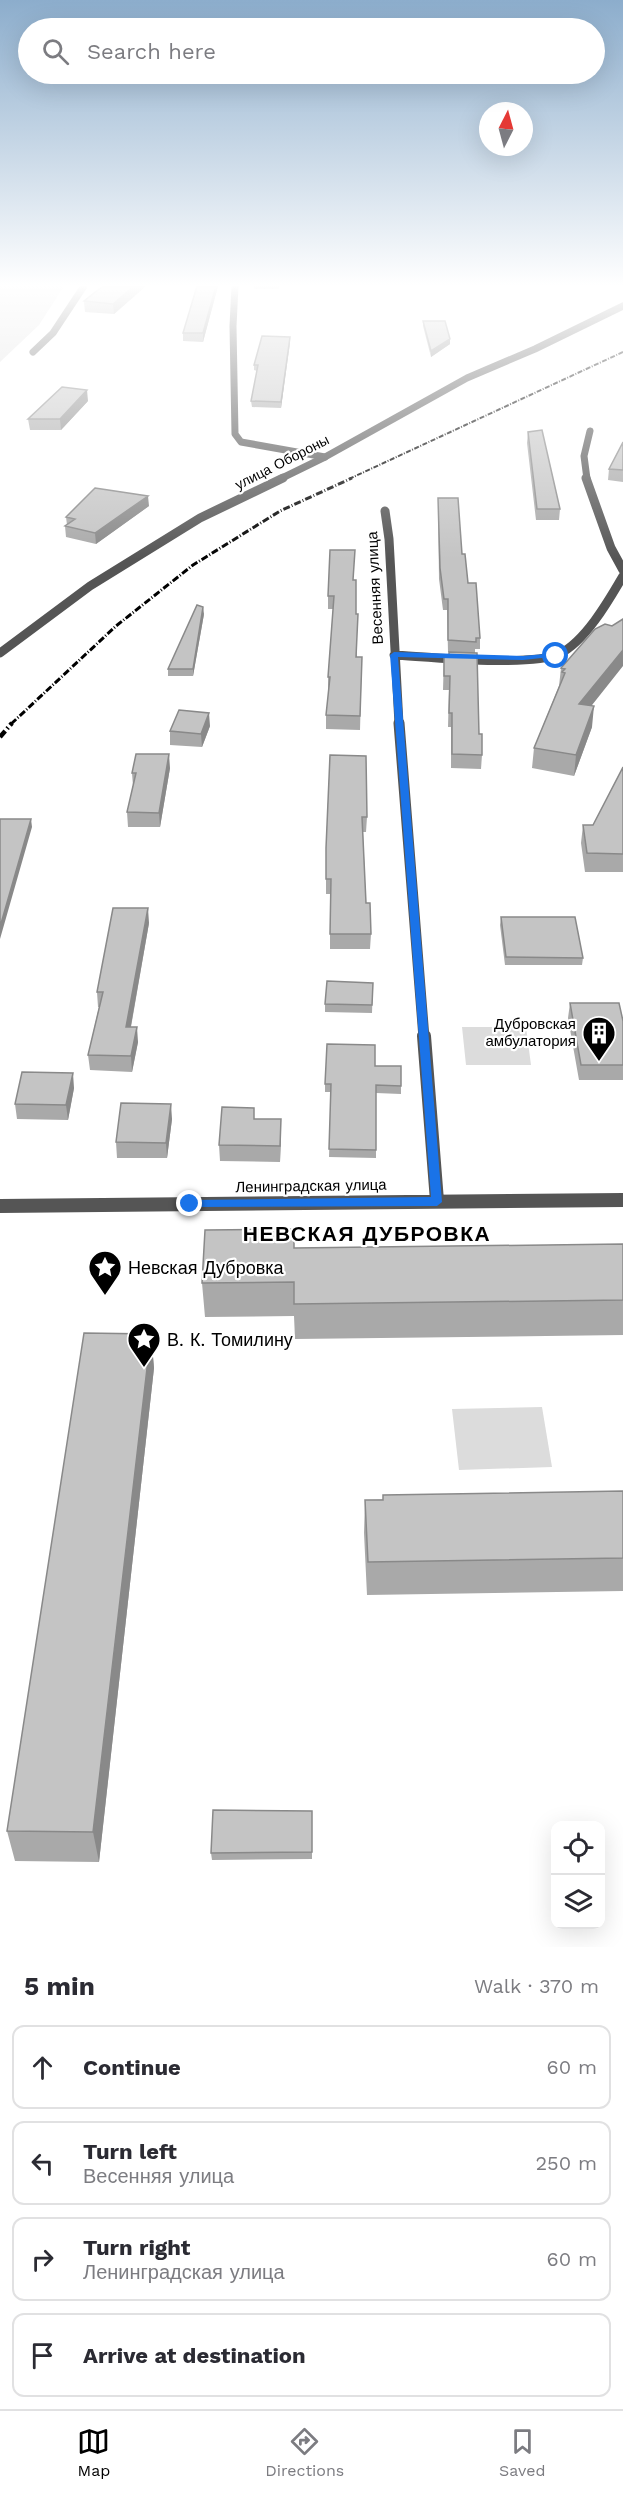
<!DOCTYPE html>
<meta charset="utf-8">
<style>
:root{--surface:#fff;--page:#f7f7f7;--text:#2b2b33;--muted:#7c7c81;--line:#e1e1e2;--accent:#000}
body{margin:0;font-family:"Work Sans",sans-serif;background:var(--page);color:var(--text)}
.controls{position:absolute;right:18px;bottom:18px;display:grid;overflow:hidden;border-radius:12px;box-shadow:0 6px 24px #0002}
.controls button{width:54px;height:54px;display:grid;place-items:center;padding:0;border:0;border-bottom:2px solid var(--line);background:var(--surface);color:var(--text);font:30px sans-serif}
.compass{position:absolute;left:479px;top:102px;width:54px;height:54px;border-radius:50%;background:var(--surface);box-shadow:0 6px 24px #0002;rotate:6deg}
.stop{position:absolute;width:18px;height:18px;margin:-14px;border:4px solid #1a73e8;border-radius:50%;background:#fff}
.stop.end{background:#1a73e8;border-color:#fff;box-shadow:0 2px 6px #0008}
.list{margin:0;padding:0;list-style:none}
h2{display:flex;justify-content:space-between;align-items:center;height:78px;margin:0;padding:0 24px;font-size:26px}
h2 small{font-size:20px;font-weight:400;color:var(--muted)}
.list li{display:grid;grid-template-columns:39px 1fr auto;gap:18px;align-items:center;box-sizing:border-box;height:84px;margin:0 12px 12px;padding:0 12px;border:2px solid var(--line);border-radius:12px}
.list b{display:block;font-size:22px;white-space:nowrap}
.list p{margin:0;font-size:20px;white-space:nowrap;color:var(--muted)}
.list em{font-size:20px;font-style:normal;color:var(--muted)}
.icon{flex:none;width:33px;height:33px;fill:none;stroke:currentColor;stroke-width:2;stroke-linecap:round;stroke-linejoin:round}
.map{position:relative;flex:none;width:623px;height:1947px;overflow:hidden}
.search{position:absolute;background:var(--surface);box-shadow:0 6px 24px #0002;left:18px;right:18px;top:18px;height:66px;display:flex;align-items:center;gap:15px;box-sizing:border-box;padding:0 21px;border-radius:33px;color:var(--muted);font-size:22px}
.sheet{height:462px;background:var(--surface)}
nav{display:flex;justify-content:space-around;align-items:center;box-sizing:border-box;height:84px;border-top:2px solid var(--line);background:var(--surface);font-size:16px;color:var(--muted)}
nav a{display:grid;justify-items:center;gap:3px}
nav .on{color:var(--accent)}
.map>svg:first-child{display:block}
.green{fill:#dcdcdc}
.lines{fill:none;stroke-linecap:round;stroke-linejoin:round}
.minor-far3{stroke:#555;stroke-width:7}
.minor-far2{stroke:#555;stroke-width:9}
.minor-far1{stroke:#555;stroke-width:11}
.minor{stroke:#555;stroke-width:14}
.tertiary-far1{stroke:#555;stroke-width:7}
.tertiary{stroke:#555;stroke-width:9}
.rail-far2{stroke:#000;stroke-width:2;stroke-dasharray:5 1.5 1 1.5;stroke-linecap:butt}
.rail-far1{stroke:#000;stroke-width:3;stroke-dasharray:7 2 1 2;stroke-linecap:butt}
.rail{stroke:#000;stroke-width:4.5;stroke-dasharray:8 3 1.5 3;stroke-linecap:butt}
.wall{fill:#a9a9a9}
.shaded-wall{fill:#898989}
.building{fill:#c4c4c4;stroke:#898989;stroke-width:1.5}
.route{fill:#1a73e8}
.labels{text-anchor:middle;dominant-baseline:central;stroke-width:4.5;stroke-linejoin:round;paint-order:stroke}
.far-street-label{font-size:14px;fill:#000;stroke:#fff}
.street-label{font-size:15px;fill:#000;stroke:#fff}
.poi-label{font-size:15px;fill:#000;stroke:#fff;text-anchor:end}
.near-poi-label{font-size:18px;fill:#000;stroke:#fff;text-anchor:start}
.district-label{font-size:21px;font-weight:bold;letter-spacing:1.5px;fill:#000;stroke:#fff}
</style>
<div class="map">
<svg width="623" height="1947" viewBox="0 0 623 1947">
<rect width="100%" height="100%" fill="#fff"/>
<path class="green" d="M0,286h64l-25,39 -39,37z
M462,1027h64l5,38h-65z
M542,1407l10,60 -93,3 -7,-61z"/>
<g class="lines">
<path class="minor-far3" d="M235,286l-2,40 2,108 6,8 84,15
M33,352l20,-19 31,-47
M587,479l-3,-23 6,-25"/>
<path class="minor-far2" d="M586,478l25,70 12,22
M385,511l4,28 10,185
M394,655c36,2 136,12 165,-1 26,-12 50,-54 64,-78"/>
<path class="minor-far1" d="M399,723l25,315"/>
<path class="minor" d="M424,1036l13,165
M0,1206l623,-6"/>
<path class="tertiary-far1" d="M280,479l45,-22 142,-79 68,-29 88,-43"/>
<path class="tertiary" d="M0,653l90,-67 110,-68 83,-40"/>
<path class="rail-far2" d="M349,479l274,-127"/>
<path class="rail-far1" d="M11,724l105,-98 77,-61 87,-54 72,-33"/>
<path class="rail" d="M0,737l12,-14"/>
</g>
<path class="wall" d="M146,286l-32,28 -29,-2 -1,-11z
M197,286h21l-15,56 -20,-1v-8z
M254,286h25v3h-25z
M423,321l27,23 -19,13 -8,-31z
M290,337l-9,71 -29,-1 -1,-6 6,-30 -3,-1v-5z
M88,401l-27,29h-31l-2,-11z
M528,432l32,77 -1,11h-23l-9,-77z
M623,442v40l-15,-2 1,-11z
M438,498l24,56 18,84v11h-5v4l-27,-1 -1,-42h-4l-4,-31z
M149,506l-53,38 -30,-7 -1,-11 2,-1 -1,-8z
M354,580l3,77h5l-2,73 -34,-1v-14l3,-25h-1v-13l5,-68h-5v-13z
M204,614l-11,62h-25v-7z
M612,626l-21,80 1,21 -18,49 -42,-8 2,-20 25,-62 2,-18z
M444,655l35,79 3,21 -1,14 -30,-1v-41h-3l1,-37h-6z
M210,726l-8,21 -32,-2v-14z
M330,755l37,62 -1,15h-3l3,71 5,31 -1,15h-40v-55h-4v-46z
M623,767v105h-38l-4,-29 2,-18h10z
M170,768l-10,59h-32l-1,-15 6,-26 -1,-13z
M501,917l82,41 -1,7h-77l-5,-40z
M149,923l-18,104 7,15 -6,30 -42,-2 -2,-15 11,-48h-1l-1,-15z
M373,983l-1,30 -47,-1v-8z
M570,1003l53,18v59h-44l-11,-62z
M375,1066h26v28l-25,-1v65l-47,-1 2,-65h-6v-8z
M74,1088l-6,32 -51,-1 -2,-15z
M172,1119l-5,39h-50l-1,-16z
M255,1119h26l-1,43 -60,-1 -1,-16z
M623,1244v91l-328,4 -1,-23 -89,1 -3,-34 92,-35z
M151,1334l3,34 -55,494 -84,-1 -8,-30z
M623,1491v100l-256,4 -3,-62 1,-33z
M312,1811v48l-100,1 -1,-7z"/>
<path class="shaded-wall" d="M134,286h12l-32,28 -1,-10z
M216,286h2l-15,56v-9z
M290,337v6l-9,65v-6z
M450,339v5l-19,13v-6z
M87,390l1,11 -27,29 -1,-11z
M148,496l1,10 -53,38 -1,-11z
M203,607l1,7 -11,62v-7z
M623,650v16l-46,58 2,-20z
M594,706l-2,21 -18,49 2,-21z
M209,713l1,13 -8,21 -1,-13z
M169,754l1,14 -10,59 -1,-14z
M31,819l1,8 -32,112v-12z
M148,908l1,15 -21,119 -2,-15z
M137,1027l1,15 -6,30 -1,-16z
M73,1073l1,15 -6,32 -2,-15z
M171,1104l1,15 -5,39 -1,-15z
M281,1119v15l-1,28v-16z
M151,1334l3,34 -55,494 -6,-30z"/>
<path class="building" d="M103,286h31l-21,18 -29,-3z
M197,286h19l-13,47h-20z
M423,321h22l5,18 -19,12z
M262,336l28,1 -9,65 -30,-1 7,-36h-4z
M62,387l25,3 -27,29h-32z
M542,430l18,79h-23l-9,-77z
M623,442v28l-14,-1z
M95,488l53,8 -53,37 -30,-7 10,-7 -9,-2z
M438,498h20l4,56h3l3,29h8l4,55h-4v4l-28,-2v-41h-4l-4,-31z
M330,550h25l-2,30h3v34h2l-2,43h6l-2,59 -34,-1 4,-38h-2l6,-81h-6z
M197,605l6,2 -10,62h-25z
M623,619v31l-44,54 15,2 -18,49 -42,-7 31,-75 -3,-1 3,-3 -4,-1 34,-39 10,-5 7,2z
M449,652l28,1 2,81h3v21l-30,-1v-41h-3l1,-37h-6v-21h5z
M179,710l30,3 -8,21 -31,-3z
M136,754h33l-10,59 -32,-1 9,-39h-4z
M330,755l36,1 1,61h-5l4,86h4l1,31h-41l1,-55h-5v-31z
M623,767v87l-36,-1 -4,-28h10z
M0,819h31l-31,108z
M113,908h35l-22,119h11l-6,29 -43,-1 15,-63h-6z
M501,917h74l8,41 -77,-1z
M327,981l46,2 -1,22 -47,-1z
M570,1003h49l4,18v44h-42z
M327,1044l48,1v21h26v20l-25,-1v65l-47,-1 2,-65h-6z
M22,1072l51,1 -7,32 -51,-1z
M121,1103l50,1 -5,39 -50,-1z
M222,1107l32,1v11h27l-1,27 -61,-1z
M294,1229v19l329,-4v56l-329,4v-22l-92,1 3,-53z
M84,1333l67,1 -58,498 -86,-1z
M623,1491v67l-255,4 -3,-62h18v-5z
M213,1810l99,1v41l-101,1z"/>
<linearGradient id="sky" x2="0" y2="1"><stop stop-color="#8cadcc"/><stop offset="0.51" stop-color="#fff"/><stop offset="1" stop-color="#fff" stop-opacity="0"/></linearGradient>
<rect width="623" height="559" fill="url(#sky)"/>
<path class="route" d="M394,652l129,4 33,-3 4,3 -37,4 -125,-3 44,545 -5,4 -251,1 -2,-3 6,-4 241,-3 -41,-542z"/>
<defs>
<symbol id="building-pin" viewBox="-11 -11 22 30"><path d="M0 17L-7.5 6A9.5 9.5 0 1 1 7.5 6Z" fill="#000" stroke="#fff"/><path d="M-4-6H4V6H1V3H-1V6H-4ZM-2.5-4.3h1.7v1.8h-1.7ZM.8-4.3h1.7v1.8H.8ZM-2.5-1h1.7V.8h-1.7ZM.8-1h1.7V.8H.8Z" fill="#fff"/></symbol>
<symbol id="sight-pin" viewBox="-11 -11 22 30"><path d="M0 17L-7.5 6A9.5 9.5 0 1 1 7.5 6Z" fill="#000" stroke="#fff"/><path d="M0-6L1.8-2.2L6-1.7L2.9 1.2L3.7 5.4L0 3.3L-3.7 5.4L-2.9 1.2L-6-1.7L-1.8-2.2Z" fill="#fff"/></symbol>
</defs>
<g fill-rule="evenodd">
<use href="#building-pin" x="580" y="1014" width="38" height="52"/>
<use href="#sight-pin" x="86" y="1248" width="38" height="52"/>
<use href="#sight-pin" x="125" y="1320" width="38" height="52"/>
</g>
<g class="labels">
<g class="far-street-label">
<text transform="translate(282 462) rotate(-27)">улица Обороны</text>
</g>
<g class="street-label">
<text transform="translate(375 588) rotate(-93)">Весенняя улица</text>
<text transform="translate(311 1186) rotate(-1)">Ленинградская улица</text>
</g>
<g class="poi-label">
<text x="576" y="1024">Дубровская<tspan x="576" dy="17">амбулатория</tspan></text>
</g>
<g class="near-poi-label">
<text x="128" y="1267">Невская Дубровка</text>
<text x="167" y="1339">В. К. Томилину</text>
</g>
<g class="district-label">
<text x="367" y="1233">НЕВСКАЯ ДУБРОВКА</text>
</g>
</g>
</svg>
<div class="controls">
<button><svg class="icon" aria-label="locate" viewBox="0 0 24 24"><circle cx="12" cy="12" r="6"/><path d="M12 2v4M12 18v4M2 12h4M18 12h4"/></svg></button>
<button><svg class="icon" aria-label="layers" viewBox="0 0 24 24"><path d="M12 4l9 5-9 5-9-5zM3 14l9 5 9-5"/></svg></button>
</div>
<svg class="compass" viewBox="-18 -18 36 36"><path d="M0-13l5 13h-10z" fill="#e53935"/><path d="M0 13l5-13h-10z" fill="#7c7c81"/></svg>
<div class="stop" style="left:556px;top:656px"></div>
<div class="stop end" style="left:190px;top:1204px"></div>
<div class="search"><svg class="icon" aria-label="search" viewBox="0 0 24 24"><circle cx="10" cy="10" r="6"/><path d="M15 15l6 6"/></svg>Search here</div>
</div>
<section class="sheet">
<h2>5 min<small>Walk · 370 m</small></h2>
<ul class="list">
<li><svg class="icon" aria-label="ahead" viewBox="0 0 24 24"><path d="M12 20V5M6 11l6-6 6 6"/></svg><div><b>Continue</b></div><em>60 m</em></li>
<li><svg class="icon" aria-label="left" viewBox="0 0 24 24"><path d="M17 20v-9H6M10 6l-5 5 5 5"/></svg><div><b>Turn left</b><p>Весенняя улица</p></div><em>250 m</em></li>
<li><svg class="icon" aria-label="right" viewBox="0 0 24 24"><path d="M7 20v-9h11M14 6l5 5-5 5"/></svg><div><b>Turn right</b><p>Ленинградская улица</p></div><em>60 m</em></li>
<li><svg class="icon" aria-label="arrive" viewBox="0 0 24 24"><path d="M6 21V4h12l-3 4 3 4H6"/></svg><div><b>Arrive at destination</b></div></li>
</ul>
</section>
<nav>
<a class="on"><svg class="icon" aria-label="map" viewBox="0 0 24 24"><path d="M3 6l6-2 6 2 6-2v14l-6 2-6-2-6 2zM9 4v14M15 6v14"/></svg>Map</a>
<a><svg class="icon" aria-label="directions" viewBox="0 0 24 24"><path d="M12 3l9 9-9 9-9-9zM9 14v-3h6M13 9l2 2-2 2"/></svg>Directions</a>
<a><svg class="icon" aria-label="saved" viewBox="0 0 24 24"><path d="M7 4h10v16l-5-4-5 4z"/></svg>Saved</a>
</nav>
